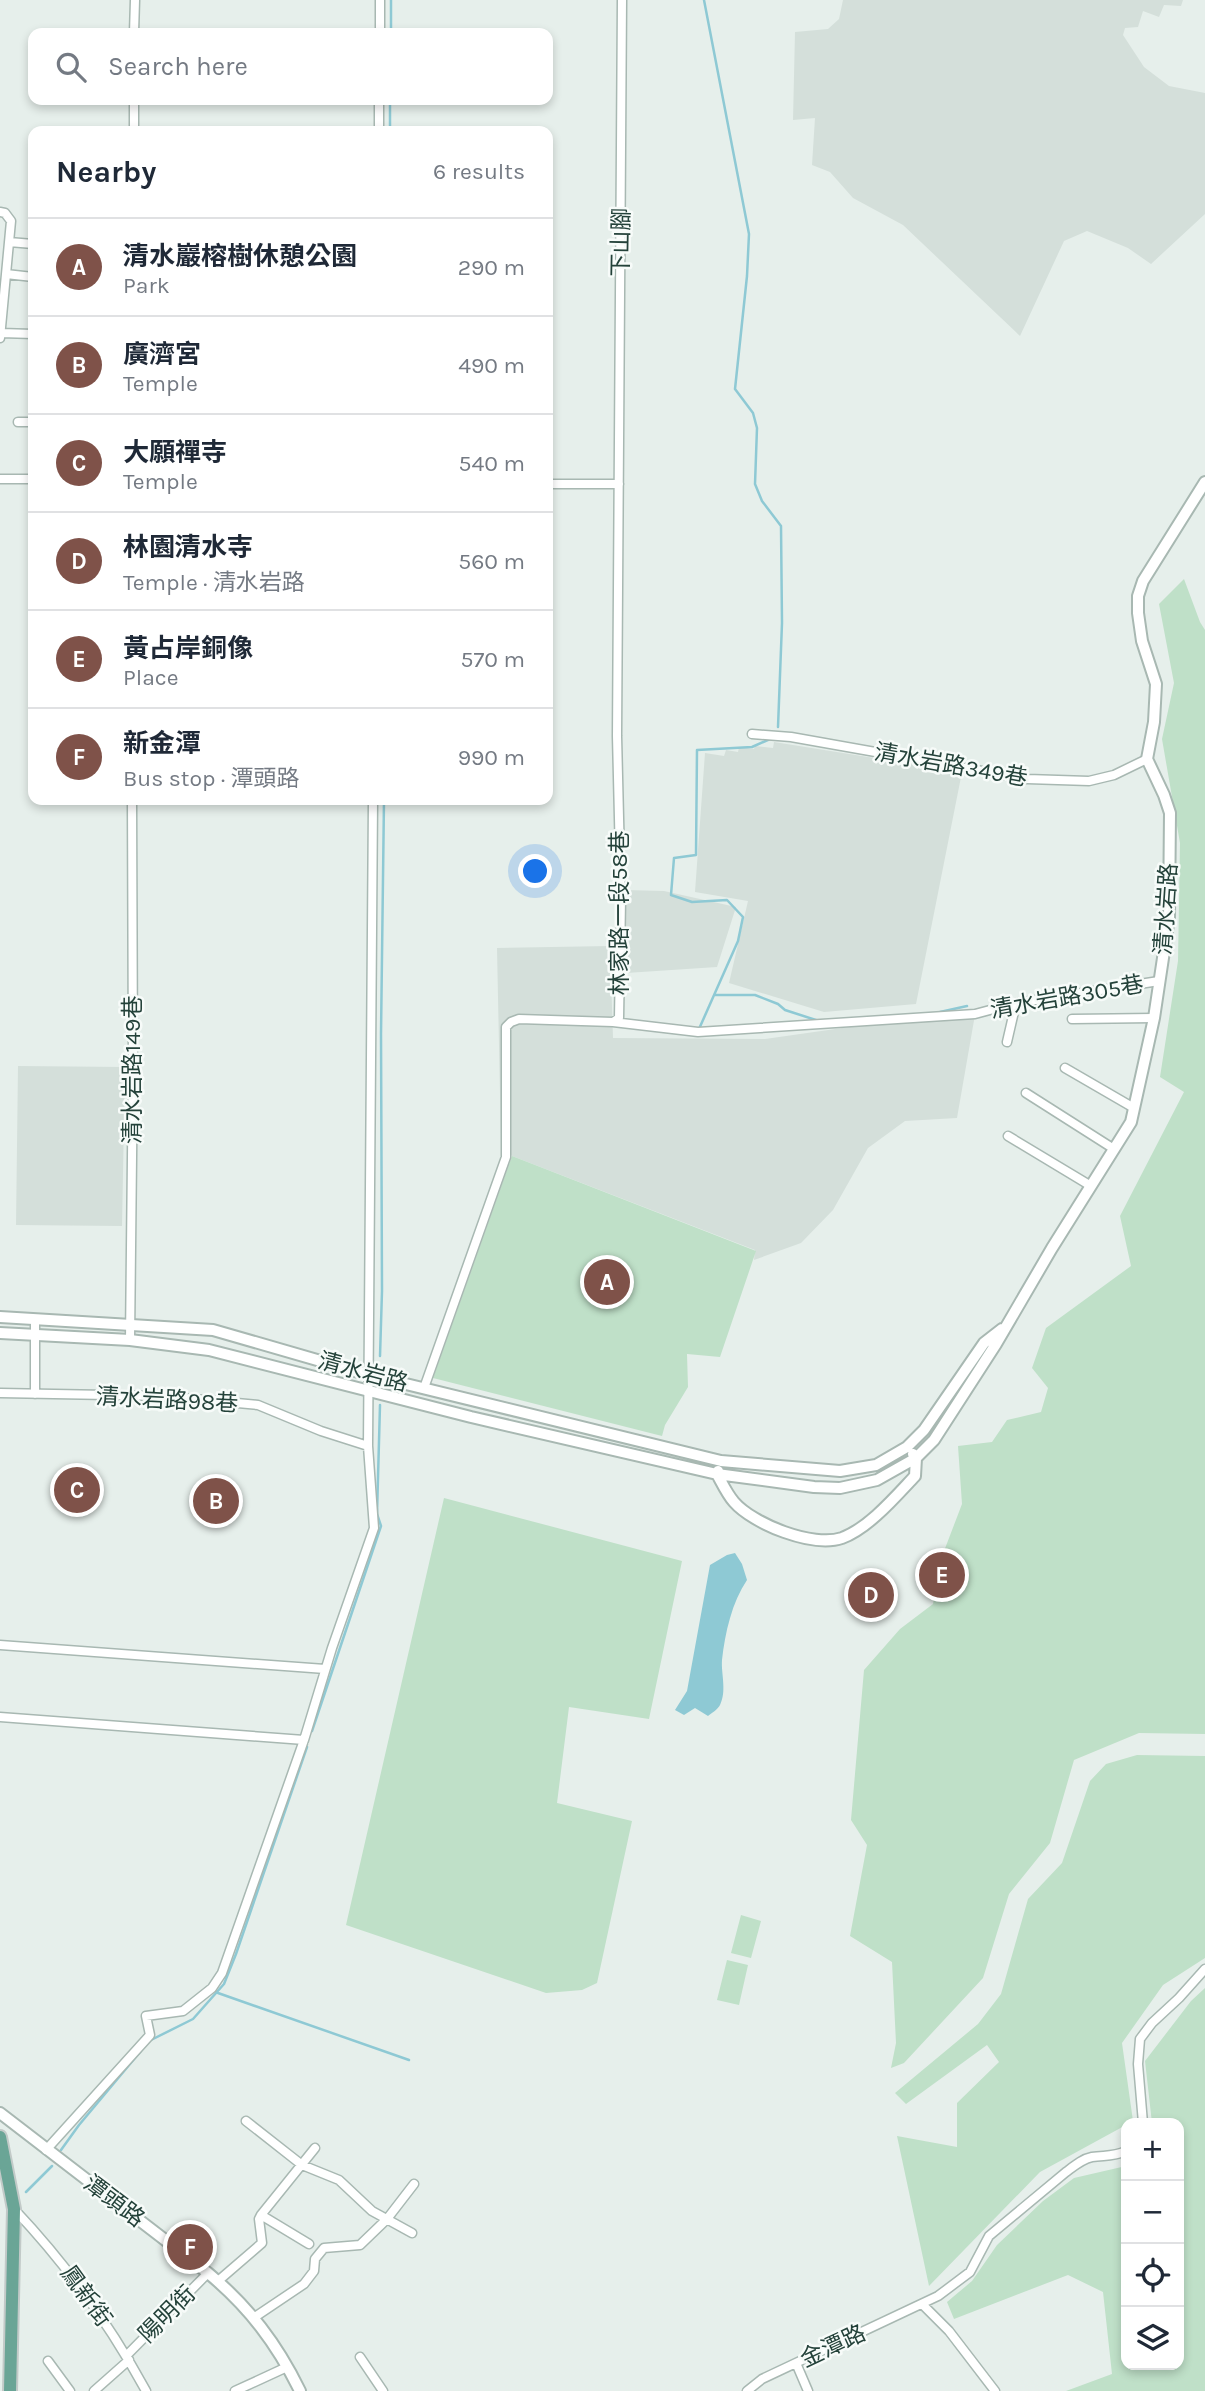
<!DOCTYPE html>
<meta charset="utf-8">
<style>
:root{--surface:#fff;--page:#f2f2f3;--text:#1f2937;--muted:#747a83;--line:#e0e1e3;--accent:#7f5249}
body{margin:0;font-family:Karla,"Noto Sans TC",sans-serif;background:var(--page);color:var(--text)}
.controls{position:absolute;right:21px;bottom:21px;display:grid;overflow:hidden;border-radius:14px;box-shadow:0 4px 10px #0003}
.controls button{width:63px;height:63px;display:grid;place-items:center;padding:0;border:0;border-bottom:2px solid var(--line);background:var(--surface);color:var(--text);font:35px sans-serif}
.you{position:absolute;left:536px;top:872px;width:24px;height:24px;margin:-18px;border:5px solid #fff;border-radius:50%;background:#1a73e8;box-shadow:0 0 0 10px #1a73e833}
.badge{display:grid;place-items:center;width:46px;height:46px;border-radius:50%;background:var(--accent);color:#fff;font-size:23px;font-weight:700}
.pin{position:absolute;translate:-50% -50%;border:4px solid #fff;box-shadow:0 2px 7px #0006}
.list{margin:0;padding:0;list-style:none}
h2{display:flex;justify-content:space-between;align-items:center;height:91px;margin:0;padding:0 28px;font-size:30px}
h2 small{font-size:23px;font-weight:400;color:var(--muted)}
.list li{display:grid;grid-template-columns:46px 1fr auto;gap:21px;align-items:center;box-sizing:border-box;height:98px;padding:0 28px;border-top:2px solid var(--line)}
.list b{display:block;font-size:26px;white-space:nowrap}
.list p{margin:0;font-size:23px;white-space:nowrap;color:var(--muted)}
.list em{font-size:23px;font-style:normal;color:var(--muted)}
.icon{flex:none;width:38px;height:38px;fill:none;stroke:currentColor;stroke-width:2;stroke-linecap:round;stroke-linejoin:round}
.map{position:relative;flex:none;width:1205px;height:2391px;overflow:hidden}
.search{position:absolute;background:var(--surface);box-shadow:0 4px 10px #0003;left:28px;top:28px;width:525px;height:77px;display:flex;align-items:center;gap:18px;box-sizing:border-box;padding:0 24px;border-radius:14px;color:var(--muted);font-size:26px}
.panel{position:absolute;background:var(--surface);box-shadow:0 4px 10px #0003;left:28px;top:126px;width:525px;height:679px;border-radius:14px}
.map>svg:first-child{display:block}
.built{fill:#d4dfda}
.green{fill:#bfe0c8}
.water{fill:#8ec9d4}
.lines{fill:none;stroke-linecap:round;stroke-linejoin:round}
.stream{stroke:#8ec9d4;stroke-width:2.5}
.minor-casing{stroke:#a8b8b2;stroke-width:11}
.tertiary-casing{stroke:#a8b8b2;stroke-width:14}
.primary-casing{stroke:#c2cac8;stroke-width:16}
.minor{stroke:#fff;stroke-width:8}
.tertiary{stroke:#fff;stroke-width:10}
.primary{stroke:#6aa596;stroke-width:12}
.labels{text-anchor:middle;dominant-baseline:central;stroke-width:5;stroke-linejoin:round;paint-order:stroke}
.street-label{font-size:23px;fill:#24423a;stroke:#f7fbf9}
</style>
<div class="map">
<svg width="1205" height="2391" viewBox="0 0 1205 2391">
<rect width="100%" height="100%" fill="#e6efeb"/>
<path class="built" d="M843,0h340l-2,6 -17,-1 -5,12 -16,-6 -5,16 -13,1 -2,7 21,32 25,19 36,7v121l-54,50 -23,-16 -41,-17 -23,10 -44,95 -117,-111 -50,-27 -23,-26 -18,-7 3,-47 -22,2 2,-88 33,-3 11,-10z
M774,742l188,30 -46,232 -92,8 -95,-29 19,-82 -53,-9 10,-139 19,3 2,-6 12,2 1,-5 15,2 1,-3 18,2z
M624,890l40,1 72,16 -19,60 -91,6z
M610,946l3,92 152,1 211,-30 -19,109 -52,3 -37,27 -35,62 -32,33 -47,17 1,-10 -243,-94 -11,-13 -4,-195z
M18,1066l107,1 -3,159 -106,-1z"/>
<path class="green" d="M1184,579l16,43 5,8v1104l-66,-1 -65,27 -24,83 -41,51 -26,84 -79,85 -13,5 5,-25 -4,-81 -42,-26 17,-91 -16,-25 13,-150 36,-41 33,-25 8,-45 21,-55 -4,-58 34,-4 15,-22 34,-8 7,-24 -16,-20 14,-40 85,-62 -11,-50 64,-124 -24,-15 18,-116 2,-118 -18,-104 12,-56 -15,-79z
M512,1156l244,95 -36,106 -33,-3 1,33 -23,38 -3,11 -229,-58z
M444,1498l238,63 -33,158 -80,-12 -12,96 75,18 -35,162 -15,7 -36,3 -200,-68z
M1137,1755l68,1v202l-42,27 -41,58 11,78 -7,2v2l-86,47 -111,114 -32,-150 60,11v-44l42,-41 -12,-17 -81,59 -11,-11 83,-69 23,-30 27,-95 34,-36 28,-82 16,-17z
M741,1915l20,6 -10,37 -20,-5z
M727,1960l21,5 -9,40 -22,-5z
M1205,1988v403h-139l46,-17 -9,-82 -35,-17 -114,44 -7,-17 25,-21 25,-36 46,-44 31,-23 52,-12v199h53v-242h-27l-7,-62 46,-60z"/>
<path class="water" d="M735,1553l7,11 5,16c-15,22 -22,53 -25,80 -1,14 5,31 -2,45 -2,4 -8,8 -12,11l-13,-8 -11,7 -9,-5 12,-19 23,-126 17,-10z"/>
<g class="lines">
<path class="stream" d="M704,0l45,234 -2,42 -12,113 18,24 4,15 -2,56 7,17 19,25 1,97 -4,104
M391,33v-33
M390,131v-31
M715,995h40l23,9 7,6 34,11
M940,1012l27,-6
M699,1029l39,-88 5,-24 -16,-17 -35,2 -21,-7 3,-37 22,-3 1,-105 55,-3 18,-8
M380,1356l2,-65 -1,-257 3,-234
M312,1731l69,-205 -4,-12 3,-109
M218,1993l191,67
M149,2041l44,-22 31,-35 12,-30 71,-207
M61,2150l18,-25 61,-73
M26,2192l26,-26"/>
<defs>
<path id="minor" d="M134,33l1,-33
M380,33v-33
M134,131v-31
M379,131v-31
M0,212l5,1 6,8 -11,117
M9,242l24,2
M6,274l27,3
M1,333l32,1
M18,422h15
M0,479h33
M548,484h71
M752,734l39,3 236,42 62,2 25,-6 33,-16
M1072,1019l82,-1
M613,1022l85,10 277,-18 41,-11 143,-22
M1007,1042l9,-39
M1065,1068l69,40
M1026,1093l88,56
M1008,1136l83,50
M130,1340l3,-274 -1,-266
M424,1388l82,-231v-130l5,-5 8,-3 94,3 6,-4 2,-118 -4,-164 5,-736
M0,1393l162,3 96,9 63,26 47,15
M35,1394v-75
M0,1645l325,24
M0,1717l304,23
M246,2121l56,44 37,15 33,31 40,22
M1143,2123l-5,-59 2,-25 12,-16 27,-25 26,-29
M46,2150l104,-115 -4,-19 37,-5 29,-23 10,-15 82,-233 28,-92 42,-120 -6,-82 5,-646
M14,2209c53,56 95,114 132,182
M261,2215l48,29
M218,2281l44,-38 -3,-24 2,-4 54,-67
M922,2304l27,27 46,60
M255,2317l49,-33 10,-13 1,-12 9,-11 36,-3 27,-26 27,-35
M127,2355l81,-82
M360,2357l23,34
M48,2361l22,30
M796,2363l12,28
M94,2391l35,-31
M235,2391l52,-24
M747,2391l15,-12 176,-83 32,-24 19,-36 77,-64c8,-6 16,-13 26,-15 13,-2 21,0 34,-6"/>
<path id="tertiary" d="M0,1317l213,13 156,45 352,86 119,10 36,-6 31,-18 17,-17 60,-87 18,-14
M0,1333l130,7 79,10 262,67 246,57 97,13 26,1 37,-8 39,-22 18,-18 62,-96 56,-96 79,-126 23,-104 15,-100 1,-105 -6,-18 -17,-36 7,-37 2,-38 -14,-43 -4,-28v-17l5,-15 62,-99
M718,1471l-1,3c5,9 10,20 17,28 19,22 79,46 108,36 27,-10 54,-42 73,-62l1,-18 -3,-4
M0,2113l208,160c41,34 69,71 92,118"/>
<path id="primary" d="M0,2137l14,72 -4,182"/>
</defs>
<use href="#minor" class="minor-casing"/>
<use href="#tertiary" class="tertiary-casing"/>
<use href="#primary" class="primary-casing"/>
<use href="#minor" class="minor"/>
<use href="#tertiary" class="tertiary"/>
<use href="#primary" class="primary"/>
</g>
<g class="labels">
<g class="street-label">
<text transform="translate(621 242) rotate(-89)">下山腳</text>
<text transform="translate(951 765) rotate(10)">清水岩路349巷</text>
<text transform="translate(1166 909) rotate(-86)">清水岩路</text>
<text transform="translate(619 913) rotate(-90)">林家路一段58巷</text>
<text transform="translate(1067 997) rotate(-10)">清水岩路305巷</text>
<text transform="translate(132 1070) rotate(-90)">清水岩路149巷</text>
<text transform="translate(363 1372) rotate(15)">清水岩路</text>
<text transform="translate(167 1400) rotate(3)">清水岩路98巷</text>
<text transform="translate(114 2201) rotate(37)">潭頭路</text>
<text transform="translate(86 2296) rotate(54)">鳳新街</text>
<text transform="translate(167 2314) rotate(-45)">陽明街</text>
<text transform="translate(833 2346) rotate(-25)">金潭路</text>
</g>
</g>
</svg>
<div class="controls">
<button>+</button>
<button>−</button>
<button><svg class="icon" aria-label="locate" viewBox="0 0 24 24"><circle cx="12" cy="12" r="6"/><path d="M12 2v4M12 18v4M2 12h4M18 12h4"/></svg></button>
<button><svg class="icon" aria-label="layers" viewBox="0 0 24 24"><path d="M12 4l9 5-9 5-9-5zM3 14l9 5 9-5"/></svg></button>
</div>
<div class="you"></div>
<div class="pin badge" style="left:607px;top:1282px">A</div>
<div class="pin badge" style="left:216px;top:1501px">B</div>
<div class="pin badge" style="left:77px;top:1490px">C</div>
<div class="pin badge" style="left:871px;top:1595px">D</div>
<div class="pin badge" style="left:942px;top:1575px">E</div>
<div class="pin badge" style="left:190px;top:2247px">F</div>
<div class="search"><svg class="icon" aria-label="search" viewBox="0 0 24 24"><circle cx="10" cy="10" r="6"/><path d="M15 15l6 6"/></svg>Search here</div>
<section class="panel">
<h2>Nearby<small>6 results</small></h2>
<ul class="list">
<li><span class="badge">A</span><div><b>清水巖榕樹休憩公園</b><p>Park</p></div><em>290 m</em></li>
<li><span class="badge">B</span><div><b>廣濟宮</b><p>Temple</p></div><em>490 m</em></li>
<li><span class="badge">C</span><div><b>大願禪寺</b><p>Temple</p></div><em>540 m</em></li>
<li><span class="badge">D</span><div><b>林園清水寺</b><p>Temple · 清水岩路</p></div><em>560 m</em></li>
<li><span class="badge">E</span><div><b>黃占岸銅像</b><p>Place</p></div><em>570 m</em></li>
<li><span class="badge">F</span><div><b>新金潭</b><p>Bus stop · 潭頭路</p></div><em>990 m</em></li>
</ul>
</section>
</div>
